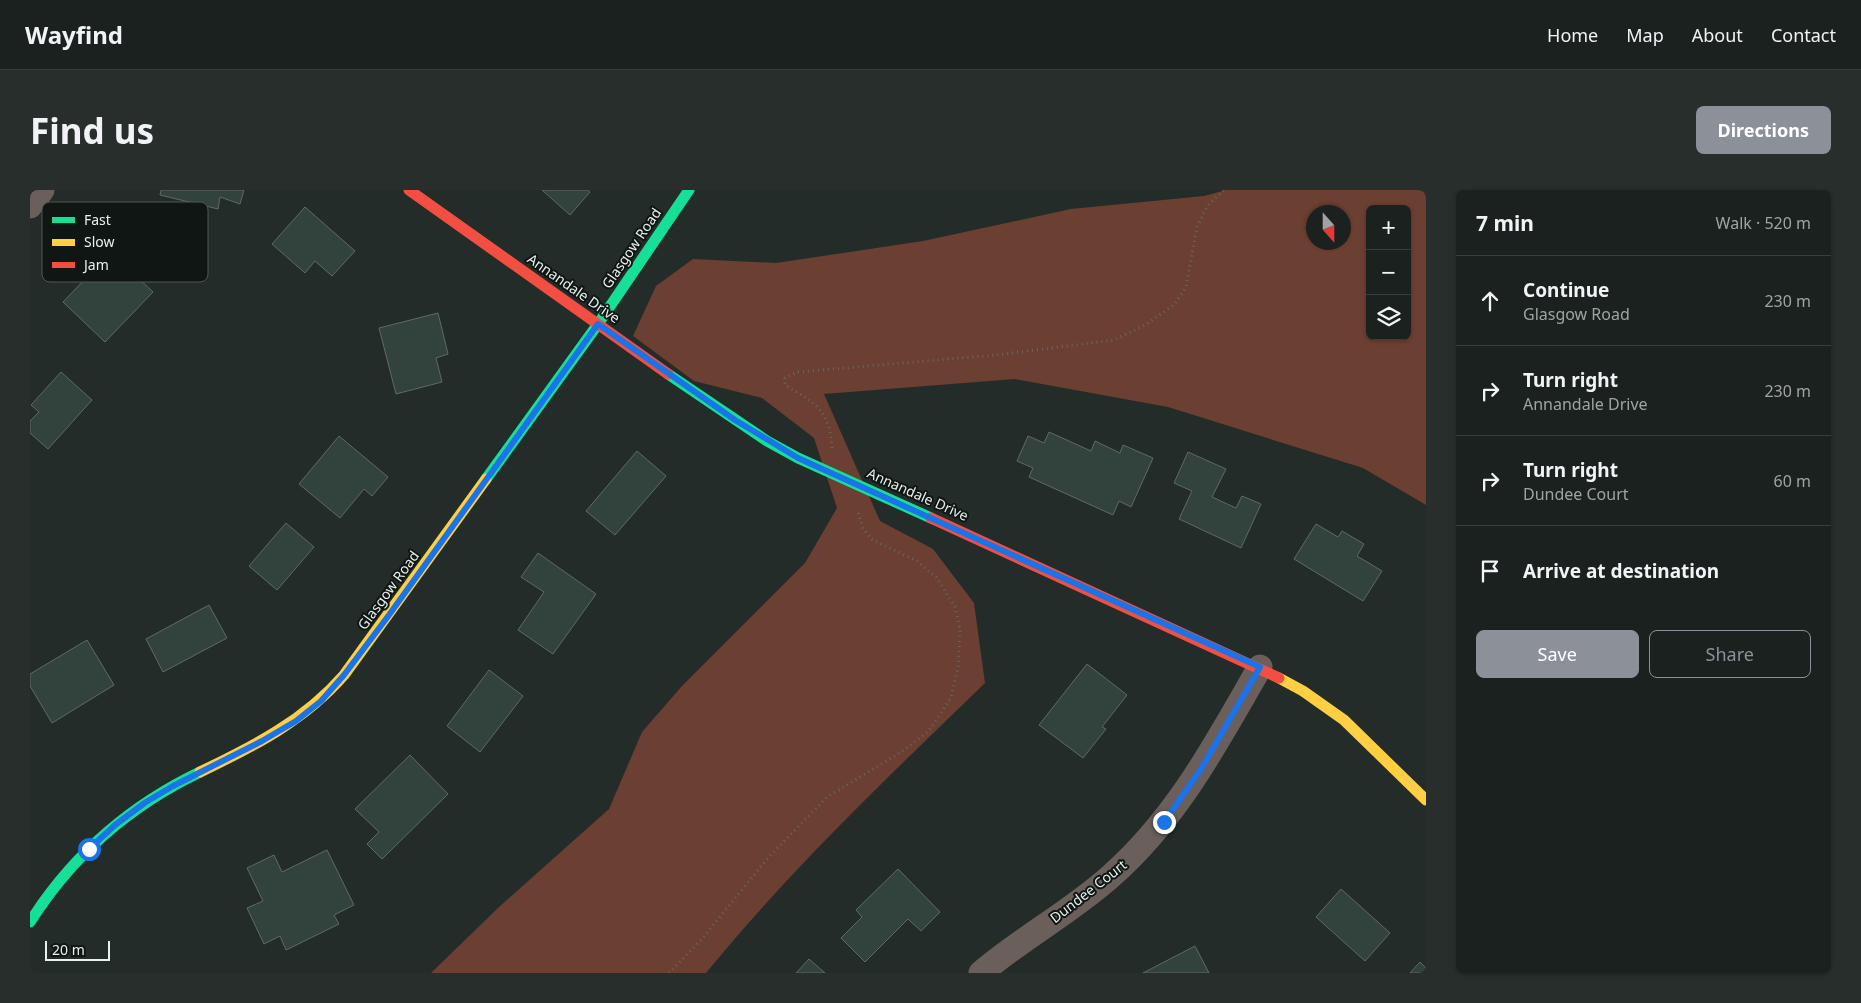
<!DOCTYPE html>
<meta charset="utf-8">
<style>
:root{--surface:#1a211f;--page:#272e2c;--text:#f1f3f6;--muted:#9fa3a4;--line:#383e3d;--accent:#8c9099}
body{margin:0;font-family:"Noto Sans",sans-serif;background:var(--page);color:var(--text)}
.controls{position:absolute;right:15px;top:15px;display:grid;overflow:hidden;border-radius:8px;box-shadow:0 1px 4px #0004}
.controls button{width:45px;height:45px;display:grid;place-items:center;padding:0;border:0;border-bottom:1px solid var(--line);background:var(--surface);color:var(--text);font:25px sans-serif}
.compass{position:absolute;left:1276px;top:15px;width:45px;height:45px;border-radius:50%;background:var(--surface);box-shadow:0 1px 4px #0004;rotate:159deg}
.scale{position:absolute;left:15px;bottom:12px;width:65px;box-sizing:border-box;padding-left:5px;border:2px solid #e7f1ed;border-top:0;font-size:14px;line-height:18px;white-space:nowrap;color:#e7f1ed;-webkit-text-stroke:4px #0f1613;paint-order:stroke}
.stop{position:absolute;width:15px;height:15px;margin:-11px;border:4px solid #1a73e8;border-radius:50%;background:#fff}
.stop.end{background:#1a73e8;border-color:#fff;box-shadow:0 1px 5px #0008}
.list{margin:0;padding:0;list-style:none}
h2{display:flex;justify-content:space-between;align-items:center;height:65px;margin:0;padding:0 20px;font-size:21px}
h2 small{font-size:16px;font-weight:400;color:var(--muted)}
.list li{display:grid;grid-template-columns:32px 1fr auto;gap:15px;align-items:center;box-sizing:border-box;height:90px;padding:0 20px;border-top:1px solid var(--line)}
.list b{display:block;font-size:19px;white-space:nowrap}
.list p{margin:0;font-size:16px;white-space:nowrap;color:var(--muted)}
.list em{font-size:16px;font-style:normal;color:var(--muted)}
.actions{display:flex;gap:10px;padding:15px 20px}
.actions a{flex:1;padding:11px 0;border:1px solid var(--accent);border-radius:8px;text-align:center;font-size:18px;color:var(--accent)}
.actions .main{background:var(--accent);color:#fff}
.icon{flex:none;width:28px;height:28px;fill:none;stroke:currentColor;stroke-width:2;stroke-linecap:round;stroke-linejoin:round}
.map{position:relative;flex:none;width:1396px;height:783px;overflow:hidden;border-radius:8px}
header{display:flex;align-items:center;gap:30px;box-sizing:border-box;height:70px;padding:0 25px;background:var(--surface);border-bottom:1px solid var(--line)}
header strong{font-size:24px}
nav{display:flex;gap:28px;margin-inline-start:auto;font-size:18px}
.intro{display:flex;align-items:center;justify-content:space-between;box-sizing:border-box;height:120px;padding:0 30px}
h1{margin:0;font-size:35px}
.button{padding:12px 22px;border-radius:8px;background:var(--accent);color:#fff;font-size:18px;font-weight:700}
main{display:flex;gap:30px;padding:0 30px}
aside{flex:1;background:var(--surface);border-radius:8px;box-shadow:0 1px 4px #0004}
.map>svg:first-child{display:block}
.green{fill:#6b3f31;fill-rule:evenodd}
.building{fill:#32433d;stroke:#616966}
.lines{fill:none;stroke-linecap:round;stroke-linejoin:round}
.path{stroke:#6a6662;stroke-width:3;stroke-dasharray:1 4;stroke-linecap:butt}
.street{stroke:#6a5f5b;stroke-width:25}
.fast{stroke:#16e098;stroke-width:11}
.slow{stroke:#ffcf43;stroke-width:11}
.jam{stroke:#f24e42;stroke-width:11}
.route{stroke:#1a73e8;stroke-width:6}
.labels{text-anchor:middle;dominant-baseline:central;stroke-width:4;stroke-linejoin:round;paint-order:stroke}
.street-label{font-size:14px;fill:#e7f1ed;stroke:#0f1613}
.key{fill:#0f1613;stroke:#505854;stroke-width:1}
.key-label{font-size:14px;fill:#e7f1ed}
</style>
<header>
<strong>Wayfind</strong>
<nav><a>Home</a><a>Map</a><a>About</a><a>Contact</a></nav>
</header>
<div class="intro"><h1>Find us</h1><a class="button">Directions</a></div>
<main>
<div class="map">
<svg width="1396" height="783" viewBox="0 0 1396 783">
<rect width="100%" height="100%" fill="#232c29"/>
<path class="green" d="M1196,0h200v315l-63,-37 -195,-61 -153,-28 -191,15 56,127 53,28 41,54 11,80c-96,93 -194,186 -279,290h-275l68,-66 110,-98 33,-77 40,-46 123,-123 32,-55 -23,-70 -52,-40 -68,-17 -61,-45 23,-50 37,-27 83,4 147,-22 148,-32 133,-13zM1340,19h37v127h-37zM1284,22h30v30h-30z"/>
<path class="building" d="M131,0h83l-4,14 -20,-7 -2,12 -58,-14z
M512,0h46l2,2 -20,23z
M275,17l50,44 -23,25 -17,-15 -10,12 -33,-29z
M81,62l42,40 -48,50 -42,-40z
M408,123l10,41 -12,4 6,24 -46,12 -17,-66z
M31,182l31,28 -44,49 -18,-16v-12l9,-9 -8,-7z
M1019,242l42,19 4,-10 25,12 3,-8 30,13 -22,49 -12,-6 -6,14 -84,-38 4,-9 -16,-7 11,-25 16,7z
M309,246l49,41 -16,19 -8,-7 -24,29 -41,-34z
M607,261l29,25 -51,59 -29,-24z
M1158,262l38,17 -14,28 24,11 6,-12 19,8 -20,44 -62,-29 13,-28 -18,-8z
M256,333l28,24 -37,43 -28,-24z
M1286,334l22,13 4,-6 22,13 -7,12 25,15 -19,30 -69,-42z
M508,363l58,41 -43,60 -35,-24 26,-38 -23,-15z
M179,415l18,33 -64,34 -17,-33z
M57,450l27,45 -62,38 -22,-37v-12z
M1057,474l40,31 -25,32 4,2 -23,29 -44,-33z
M459,480l34,26 -43,56 -33,-26z
M380,565l38,39 -66,65 -15,-15 12,-12 -24,-23z
M297,660l27,55 -20,10 5,9 -53,26 -6,-14 -16,8 -17,-36 16,-7 -16,-33 27,-13 8,17z
M868,679l42,43 -19,19 -13,-12 -43,43 -24,-24 21,-21 -6,-7z
M1311,699l49,44 -25,28 -49,-44z
M1165,756l14,27h-66z
M779,769l16,14h-29z
M1390,772l6,6v5h-16z"/>
<g class="lines">
<path class="path" d="M802,258c-2,-37 -16,-45 -47,-63v-7l13,-6 198,-17 118,-15 33,-16 28,-20 11,-17 11,-60 11,-22 16,-15
M639,783l32,-33 67,-82 59,-61 71,-43 30,-22 23,-34 7,-31 2,-36 -5,-24 -18,-29 -20,-17 -46,-22 -8,-11 -5,-16"/>
<path class="street" d="M0,16l12,-16
M951,783c41,-35 90,-61 130,-97 66,-58 106,-134 149,-209"/>
<path class="fast" d="M638,184l99,67 31,17 133,60
M456,289l112,-155 91,-134
M0,732c42,-66 99,-116 170,-150"/>
<path class="slow" d="M1249,488l24,13 41,29 82,80
M170,582c54,-26 104,-51 144,-97l142,-196"/>
<path class="jam" d="M379,0l259,184
M901,328l348,160"/>
</g>
<g class="lines">
<path class="route" d="M59,659l26,-24 31,-23 27,-16 89,-45 34,-20 25,-20 23,-26 45,-60 209,-291 137,96 63,38 462,209 -59,102 -37,53"/>
</g>
<g class="labels">
<g class="street-label">
<text transform="translate(601 58) rotate(-56)">Glasgow Road</text>
<text transform="translate(544 98) rotate(35)">Annandale Drive</text>
<text transform="translate(888 304) rotate(24)">Annandale Drive</text>
<text transform="translate(358 400) rotate(-54)">Glasgow Road</text>
<text transform="translate(1058 701) rotate(-38)">Dundee Court</text>
</g>
</g>
<rect x="12" y="12" width="166" height="80" rx="8" class="key"/>
<rect x="22" y="27" width="23" height="6" fill="#16e098"/>
<rect x="22" y="49" width="23" height="7" fill="#ffcf43"/>
<rect x="22" y="72" width="23" height="6" fill="#f24e42"/>
<g class="key-label">
<text x="54" y="35">Fast</text>
<text x="54" y="57">Slow</text>
<text x="54" y="80">Jam</text>
</g>
</svg>
<div class="controls">
<button>+</button>
<button>−</button>
<button><svg class="icon" aria-label="layers" viewBox="0 0 24 24"><path d="M12 4l9 5-9 5-9-5zM3 14l9 5 9-5"/></svg></button>
</div>
<svg class="compass" viewBox="-18 -18 36 36"><path d="M0-13l5 13h-10z" fill="#e53935"/><path d="M0 13l5-13h-10z" fill="#9fa3a4"/></svg>
<div class="scale">20 m</div>
<div class="stop" style="left:59px;top:659px"></div>
<div class="stop end" style="left:1134px;top:632px"></div>
</div>
<aside>
<h2>7 min<small>Walk · 520 m</small></h2>
<ul class="list">
<li><svg class="icon" aria-label="ahead" viewBox="0 0 24 24"><path d="M12 20V5M6 11l6-6 6 6"/></svg><div><b>Continue</b><p>Glasgow Road</p></div><em>230 m</em></li>
<li><svg class="icon" aria-label="right" viewBox="0 0 24 24"><path d="M7 20v-9h11M14 6l5 5-5 5"/></svg><div><b>Turn right</b><p>Annandale Drive</p></div><em>230 m</em></li>
<li><svg class="icon" aria-label="right" viewBox="0 0 24 24"><path d="M7 20v-9h11M14 6l5 5-5 5"/></svg><div><b>Turn right</b><p>Dundee Court</p></div><em>60 m</em></li>
<li><svg class="icon" aria-label="arrive" viewBox="0 0 24 24"><path d="M6 21V4h12l-3 4 3 4H6"/></svg><div><b>Arrive at destination</b></div></li>
</ul>
<div class="actions"><a class="main">Save</a><a>Share</a></div>
</aside>
</main>
